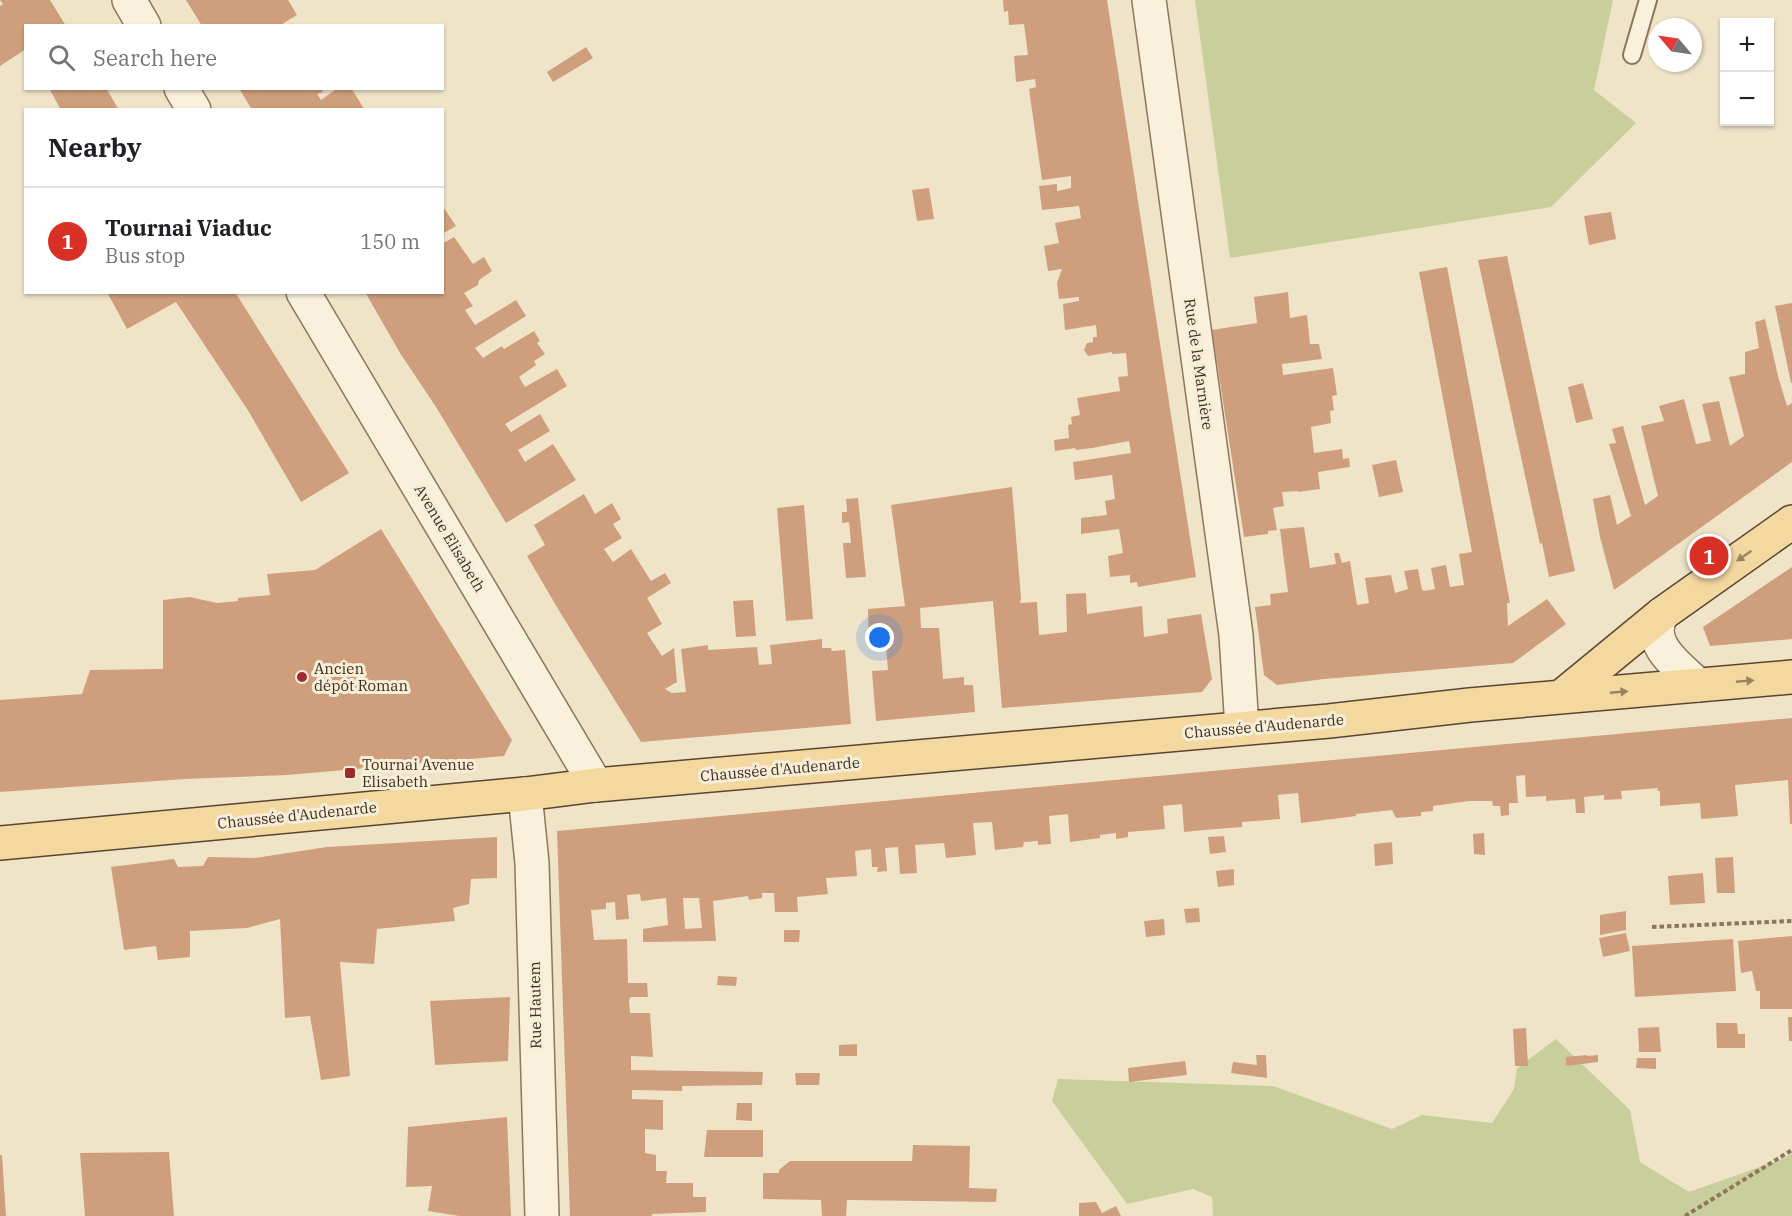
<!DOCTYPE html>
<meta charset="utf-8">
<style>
:root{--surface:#fff;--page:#f6f6f6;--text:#202124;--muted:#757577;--line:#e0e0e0;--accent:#d93025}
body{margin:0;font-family:"IBM Plex Serif",serif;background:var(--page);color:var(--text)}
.controls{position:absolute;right:18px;top:18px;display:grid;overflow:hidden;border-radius:0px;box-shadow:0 2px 4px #0004}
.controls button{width:54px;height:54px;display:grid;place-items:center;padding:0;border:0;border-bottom:2px solid var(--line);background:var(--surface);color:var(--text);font:30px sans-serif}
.compass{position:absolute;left:1648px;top:18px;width:54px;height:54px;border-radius:50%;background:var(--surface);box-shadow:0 2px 4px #0004;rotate:299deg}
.you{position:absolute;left:880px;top:638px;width:21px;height:21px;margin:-15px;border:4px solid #fff;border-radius:50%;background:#1a73e8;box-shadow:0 0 0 9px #1a73e833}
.badge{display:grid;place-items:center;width:39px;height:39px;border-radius:50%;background:var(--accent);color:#fff;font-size:20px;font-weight:700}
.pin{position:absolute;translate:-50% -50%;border:3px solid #fff;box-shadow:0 2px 6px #0006}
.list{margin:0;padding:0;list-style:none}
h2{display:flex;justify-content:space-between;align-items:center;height:78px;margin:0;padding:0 24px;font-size:26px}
h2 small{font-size:20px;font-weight:400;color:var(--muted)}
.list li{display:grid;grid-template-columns:39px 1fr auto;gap:18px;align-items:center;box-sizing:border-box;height:108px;padding:0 24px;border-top:2px solid var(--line)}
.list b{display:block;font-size:22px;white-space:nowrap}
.list p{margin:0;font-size:20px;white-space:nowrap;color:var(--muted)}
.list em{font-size:20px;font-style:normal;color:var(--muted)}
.icon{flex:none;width:33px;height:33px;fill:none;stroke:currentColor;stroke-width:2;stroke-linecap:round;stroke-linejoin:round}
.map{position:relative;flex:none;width:1792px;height:1216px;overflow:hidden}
.search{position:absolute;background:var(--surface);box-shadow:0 2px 4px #0004;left:24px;top:24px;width:420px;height:66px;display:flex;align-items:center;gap:15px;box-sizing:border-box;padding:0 21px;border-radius:0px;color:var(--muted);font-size:22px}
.panel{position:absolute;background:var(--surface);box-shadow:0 2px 4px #0004;left:24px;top:108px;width:420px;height:186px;border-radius:0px}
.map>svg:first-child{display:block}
.green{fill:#c9cf9b}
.building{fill:#cf9f7d;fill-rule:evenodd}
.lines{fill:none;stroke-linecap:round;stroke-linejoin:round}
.service-casing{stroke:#8d765c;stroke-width:20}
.minor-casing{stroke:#8d765c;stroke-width:36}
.tertiary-casing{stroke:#8d765c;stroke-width:36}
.primary-casing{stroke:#5b4430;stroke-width:36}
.path{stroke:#8d765c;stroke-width:4;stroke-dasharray:4.5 3;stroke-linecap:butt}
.service{stroke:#faf1dc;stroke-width:16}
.minor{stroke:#faf1dc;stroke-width:33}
.tertiary{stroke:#faf1dc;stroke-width:33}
.primary{stroke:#f3d9a0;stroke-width:33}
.oneway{fill:#988460}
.poi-dot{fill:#9e2a2b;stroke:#f7eed8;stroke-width:2}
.labels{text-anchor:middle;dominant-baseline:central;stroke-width:6;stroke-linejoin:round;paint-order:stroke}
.street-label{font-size:15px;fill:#3d2e20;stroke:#f7eed8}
.poi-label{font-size:15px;fill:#3d2e20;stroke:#f7eed8;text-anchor:start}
</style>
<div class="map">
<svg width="1792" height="1216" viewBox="0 0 1792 1216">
<rect width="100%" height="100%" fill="#f0e4c8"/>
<path class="green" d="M1195,0h418l-19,90 42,33 -85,84 -321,51z
M1556,1039l74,71 10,52 49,30 96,-34 7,-5v63h-579l-1,-19 -19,-8 -66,15 -75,-103 6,-22 215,7 119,43 30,-14 70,8 22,-34 3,-21z"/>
<path class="building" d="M0,0h50l16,26h-40v23l-26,17v-60l3,-2z
M186,0h102l9,15 -18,11h-77z
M1003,0h104l89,577 -58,10 -1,-5 -7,1v-8l-20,2 -2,-21 15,-3 -4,-24 -38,5v-16l26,-3 -2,-14 10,-2 -3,-24 -37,5 -2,-18 58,-9 -2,-12 -37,7 -16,2 -1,-2 -20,3 -1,-11 15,-2 -1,-13 4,-1 -1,-7 9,-2 -3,-17 43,-7 -2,-14 10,-1 -2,-23 -14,1v-2l-24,4 -4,-6 3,-7 6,-1v-5h4l-1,-12 -31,5 -2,-26 16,-3v-4l-20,2 -2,-16 5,-14 -14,2 -4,-25 15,-3 -4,-20 26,-5 -2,-12 -37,4 -3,-24 18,-2v7l14,-3v-12l-29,4 -13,-91 7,-2 -1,-8 -19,3 -2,-26 14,-1 -4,-31 -15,1 -1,-14 -4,1z
M586,47l7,11 -40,24 -6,-10z
M49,88h57l13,22h-58z
M239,88h82l2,4 -6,2 4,6 17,-12h13l12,19 -2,3h-109z
M929,188l5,31 -17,2 -5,-31z
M444,208l12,18 -14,8v-25z
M1611,212l5,27 -27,6 -5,-29z
M454,237l19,27 11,-7 8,14 -13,9 -1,5 -14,8 9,13 -8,4 10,15 41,-25 10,16 -51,32 8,10 19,-12 2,3 30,-18 6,10 -3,2 8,11 -11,7 2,4 -17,12 6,10 32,-18 10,17 -62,38 6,8 29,-18 10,17 -32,19 7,12 28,-18 23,36 -70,43 -70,-116 -36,-54 -35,-61h77v-48z
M1507,256l68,315 -26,6 -7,-34 -2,1 -62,-284z
M1447,267l63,336h-3l1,23 39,-27 19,25 -53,39 -189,16 -47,6 -13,-10 -9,-68 16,-2 -1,-11 18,-2 -8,-63 24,-2 6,41 26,-4 -2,-11h5l3,10 8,-2 7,44 12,-2 -4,-25 26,-3 4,18 13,-4 -4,-18 14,-2 4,21 2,1 11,-2 -4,-21 15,-3 4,22 14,-2 -5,-31 13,-2 -53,-280z
M107,292h128l114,181 -48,29 -52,-90 -73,-110 -49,27z
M1288,292l2,26 17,-3 3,29h9l3,15 -40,5 1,11 50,-7 4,27 -5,1 2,14 -4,1 1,12 -20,4 3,26 28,-4 1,10 6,-1 1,9 -32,5 2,17 -22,3v-1l-16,1 2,14 -11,2 4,22 -9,1v3l-24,3 -32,-207 45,-7 -3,-26z
M1792,303v80h-1l-16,-77z
M1765,319l13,57 9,30 5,-3v59l-178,128 -14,-53 -7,-38 17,-4 7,30 14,-9 -22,-72 7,-1 -4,-14 11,-3 22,79 13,-9 -17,-70 23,-5 -5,-15 25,-7 12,45 15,-3 -9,-37 17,-3 11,45 14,-10 -15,-59 16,-3v-22l14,-4 -4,-26z
M1583,383l10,36 -17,4 -8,-36z
M1396,460l7,32 -24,5 -7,-32z
M1012,487l9,111 -1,5 17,-1 2,33 28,-3 -1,-38 20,-1 1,21 55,-8 2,31 24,-4 -1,-14 34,-5 11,65 -10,13 -200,16 -9,-107 -73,7 1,20h18l4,51 21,-2v8h9l2,27 -99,9 -4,-50 16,-1 -2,-24 -2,-6 -15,2 -1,-33 37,-3 -14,-101z
M584,494l11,20 17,-11 9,16 -8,5 9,14 -18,11 9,13 18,-13 20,32 14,-8 6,10 -24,15 15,26 -15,9 15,23 12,-8 3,34 -12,7 7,4 14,-1 -5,-43 27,-4v5l49,-3 2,18 13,-1 -2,-19 52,-6v9h9l1,3 13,-1 6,74 -210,18 -80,-128 -34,-58 18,-11 -11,-20z
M858,498l8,79 -20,1 -3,-35h8l-2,-21 -7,1v-11h5l-1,-13z
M804,505l9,114 -27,2 -9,-113z
M381,529l131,211 -8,16 -217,19 -102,4 -185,13v-92l82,-6 8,-24 73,-1v-69l27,-3 27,6 21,-2v-3l32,-3 -3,-21 48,-4z
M1792,567v72l-82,7 -7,-19z
M753,600l3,36 -20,1 -3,-36z
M1792,718v106h-2l-2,-44 -53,5 3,31 -37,3 -1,-16 -40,3v-15h-3l1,-3 -37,3 1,8 -18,1v-5l-20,2 1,16h-9l-1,-14 -29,2v-5l-20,1 -1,-22 -9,1 2,27h-9v12l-8,1 -1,-10h-7l-1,-5h-23l-36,5v5l-12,1v4l-25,2 -4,-8 -36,4v2l-55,7 -3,-30 -20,2 2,24 -38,3v5l-38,3 -20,2 -2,-28 -19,2 2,23 -37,3v5l-12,2v-6l-16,2v3l-30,4 -2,-28 -19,2 2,28 -13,1v-4l-14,1 -1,5 -28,3 -3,-28 -19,1 3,32 -30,3 -2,-15 -29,2 2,28 -17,1 -2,-27 -13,1 2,23 -10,1 1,-5h-6l-1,-18 -16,2 2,25 -31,2 2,16 -31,3 1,15h-23l-1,-19h-12v5l-13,2 -1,-4 -35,5 3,40 -73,1v-13l25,-4 -2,-27 -25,3 -1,-7 -13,1 2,24 -13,1 -1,-18 -9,1v6l-15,1 3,30 33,-1 1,44h19l1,14h-18l-1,4 1,12h20l3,44 -22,-1v14l132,2 -1,13 -80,1v5l-50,-1v9l31,1v30l-18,-1v24l11,2v16h11l-1,12h27v14h13v15l-54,2v2h-82l-13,-385zM683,898h16l3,30 -17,1z
M1484,833l1,22 -11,-1 -1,-20z
M1224,836l2,16 -16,2 -2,-17z
M497,837v41l-26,1 -2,25 -16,4 2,13 -78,8 -3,35 -34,-2 10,114 -29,4 -11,-64 -25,2 -5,-99 -33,9 -57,3v26l-32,3 -2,-14 -32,4 -13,-83 63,-8 4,8 25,-1 5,-9 47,1 72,-11z
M1392,842l1,22 -18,2 -1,-22z
M1733,857l2,36h-18l-2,-35z
M1234,869v16l-16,2 -2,-16z
M1703,873l2,30 -35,2 -2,-29z
M1199,908l1,14 -14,1 -2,-14z
M1626,911v19l-26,5v-20z
M1164,919l1,16 -19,2 -2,-16z
M784,930h16l-1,12h-15z
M1626,933l4,18 -27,6 -4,-19z
M1792,936v73h-32v-18h-4l-4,-20 -11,2 -3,-32z
M1733,939l3,52 -101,6 -3,-51z
M718,976l19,1 -1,9 -19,-1z
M510,997l-2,64 -73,4 -5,-64z
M1788,1017h4v24h-3z
M1716,1023h21l1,11h7v14h-28z
M1659,1027l2,25h-22l-1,-24z
M1526,1028l2,38h-13l-2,-37z
M857,1044v12h-18v-11z
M1256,1055h10l1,23 -36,-5 2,-11 24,3z
M1587,1055v1l11,-1v7l-32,4v-9z
M1637,1058h19v11l-20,-1z
M1185,1061l2,14 -58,7 -1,-14z
M795,1073h25l-1,12h-23z
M737,1103h15v18l-16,-1z
M507,1117l4,99h-52l-31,-5 4,-25 -26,1 2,-60z
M707,1130h56v27h-59z
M913,1145l57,1 -1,42 28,1 -1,13 -149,-2 -1,16h-24l-1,-16 -58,-1v-26h16v-3l11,-9h122z
M169,1152l5,64h-89l-5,-63z
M0,1155h2l4,61h-6z
M1096,1202l6,11 14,-7 5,10h-42v-13z"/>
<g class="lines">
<defs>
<path id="service" d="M1632,55l16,-55"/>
<path id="minor" d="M129,0l15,26
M1149,0l87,635 6,93
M181,88l13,22
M303,292l293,493
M525,794l7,69 10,353"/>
<path id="tertiary" d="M1662,614c-18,29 17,53 36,71"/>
<path id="primary" d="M1561,697l101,-83 130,-92
M0,843l525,-49 71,-9 733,-64 141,-16 322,-28"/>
</defs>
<use href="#service" class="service-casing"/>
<use href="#minor" class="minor-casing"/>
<use href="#tertiary" class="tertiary-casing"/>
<use href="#primary" class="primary-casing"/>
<path class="path" d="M1652,927l140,-6
M1685,1216l107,-66"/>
<use href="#service" class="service"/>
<use href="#minor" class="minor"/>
<use href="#tertiary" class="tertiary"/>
<use href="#primary" class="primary"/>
</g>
<defs><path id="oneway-solid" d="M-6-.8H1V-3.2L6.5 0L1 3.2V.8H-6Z" transform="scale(1.5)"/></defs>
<g class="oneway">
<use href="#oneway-solid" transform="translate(1744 556) rotate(145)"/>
<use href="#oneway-solid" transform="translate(1745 681) rotate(-5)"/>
<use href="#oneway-solid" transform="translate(1619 692) rotate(-5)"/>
</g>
<g class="poi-dot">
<circle cx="302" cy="677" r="6"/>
<rect x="344" y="767" width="12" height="12" rx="3"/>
</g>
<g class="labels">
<g class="street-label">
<text transform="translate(1199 364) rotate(82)">Rue de la Marnière</text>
<text transform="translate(450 538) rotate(59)">Avenue Elisabeth</text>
<text transform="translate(1264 726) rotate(-5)">Chaussée d'Audenarde</text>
<text transform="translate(780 769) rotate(-5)">Chaussée d'Audenarde</text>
<text transform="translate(297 815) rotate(-6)">Chaussée d'Audenarde</text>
<text transform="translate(535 1005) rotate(-91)">Rue Hautem</text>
</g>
<g class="poi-label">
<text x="314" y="668">Ancien<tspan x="314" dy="17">dépôt Roman</tspan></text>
<text x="362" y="764">Tournai Avenue<tspan x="362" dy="17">Elisabeth</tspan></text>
</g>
</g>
</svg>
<div class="controls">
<button>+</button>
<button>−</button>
</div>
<svg class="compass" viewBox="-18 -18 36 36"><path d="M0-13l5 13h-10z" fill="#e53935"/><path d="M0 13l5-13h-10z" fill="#757577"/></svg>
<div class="you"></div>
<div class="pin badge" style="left:1709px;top:556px">1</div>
<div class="search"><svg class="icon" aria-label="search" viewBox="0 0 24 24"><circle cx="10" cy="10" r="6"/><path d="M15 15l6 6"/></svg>Search here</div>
<section class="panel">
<h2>Nearby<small></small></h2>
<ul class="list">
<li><span class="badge">1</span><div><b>Tournai Viaduc</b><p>Bus stop</p></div><em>150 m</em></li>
</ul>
</section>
</div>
